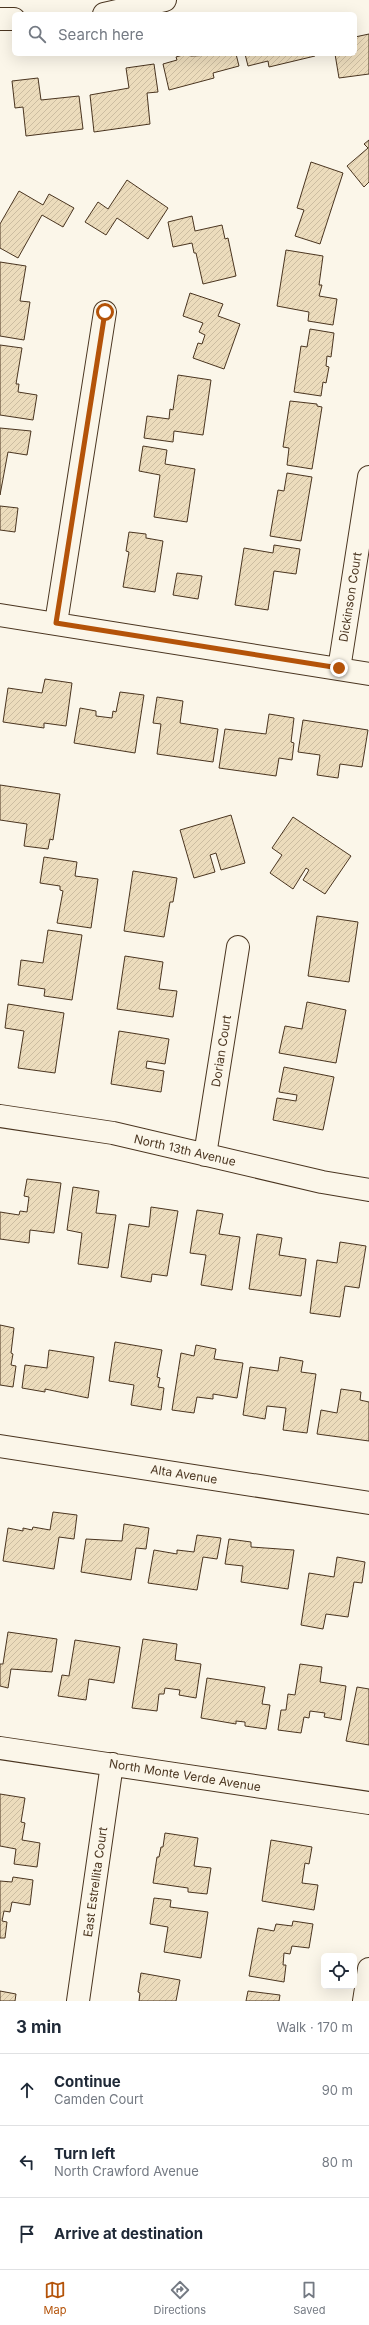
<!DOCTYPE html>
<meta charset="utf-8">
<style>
:root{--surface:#fff;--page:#f6f6f7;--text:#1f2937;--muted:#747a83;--line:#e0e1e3;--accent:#b45309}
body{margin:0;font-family:Inter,sans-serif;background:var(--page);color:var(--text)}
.controls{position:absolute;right:12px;bottom:12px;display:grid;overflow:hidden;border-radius:6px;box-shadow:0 4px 16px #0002}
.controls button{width:36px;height:36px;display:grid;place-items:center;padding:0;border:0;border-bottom:1px solid var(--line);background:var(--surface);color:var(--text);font:20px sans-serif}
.stop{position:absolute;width:12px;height:12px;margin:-9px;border:3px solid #b45309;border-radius:50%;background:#fff}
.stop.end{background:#b45309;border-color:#fff;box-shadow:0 1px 4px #0008}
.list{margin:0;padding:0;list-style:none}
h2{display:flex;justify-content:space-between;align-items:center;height:52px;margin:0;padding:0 16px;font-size:17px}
h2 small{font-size:13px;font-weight:400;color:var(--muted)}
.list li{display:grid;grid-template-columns:26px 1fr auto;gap:12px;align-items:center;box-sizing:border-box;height:72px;padding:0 16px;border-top:1px solid var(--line)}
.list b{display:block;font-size:15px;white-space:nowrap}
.list p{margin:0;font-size:13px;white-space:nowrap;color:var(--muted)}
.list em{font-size:13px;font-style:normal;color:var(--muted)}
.icon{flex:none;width:22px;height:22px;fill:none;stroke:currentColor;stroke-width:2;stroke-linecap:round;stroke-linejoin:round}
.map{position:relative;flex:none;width:369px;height:2001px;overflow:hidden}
.search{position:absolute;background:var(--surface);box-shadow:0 4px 16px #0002;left:12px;right:12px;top:12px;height:44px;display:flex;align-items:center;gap:10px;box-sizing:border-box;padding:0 14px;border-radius:6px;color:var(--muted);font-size:15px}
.sheet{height:268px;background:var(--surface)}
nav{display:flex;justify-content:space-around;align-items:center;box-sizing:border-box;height:56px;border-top:1px solid var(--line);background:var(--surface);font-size:11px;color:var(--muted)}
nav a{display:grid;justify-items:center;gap:2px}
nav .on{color:var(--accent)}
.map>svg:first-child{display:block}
.building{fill:url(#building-hatch);stroke:#4a3520}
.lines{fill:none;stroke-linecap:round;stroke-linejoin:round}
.minor-casing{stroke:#4a3520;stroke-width:24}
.minor{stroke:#fbf6e9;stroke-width:22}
.route{stroke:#b45309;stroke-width:5}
.labels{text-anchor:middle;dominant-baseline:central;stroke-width:3;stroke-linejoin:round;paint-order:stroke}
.street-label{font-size:12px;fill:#4a3520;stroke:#fbf6e9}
</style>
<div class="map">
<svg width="369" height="2001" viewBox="0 0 369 2001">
<defs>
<pattern id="building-hatch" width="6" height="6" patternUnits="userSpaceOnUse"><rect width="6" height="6" fill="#ecdcbc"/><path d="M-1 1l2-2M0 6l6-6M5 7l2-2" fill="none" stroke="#ccbda1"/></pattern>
</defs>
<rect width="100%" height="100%" fill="#fbf6e9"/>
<path class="building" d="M369,34v40l-30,4 -4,-24h20v-17z
M186,54l5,2 45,-2 3,12 -26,7 1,5 -45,12 -6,-26 14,-4 -1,-3z
M245,54h69l1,2 -46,11 -1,-6 -20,5z
M154,64l4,28 -11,1 3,31 -56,8 -4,-37 39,-7 -3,-20z
M38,78l3,22 38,-4 4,33 -57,7 -3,-29 -8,1 -3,-27z
M369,140v42l-5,5 -17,-21 21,-18 -4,-4z
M311,162l32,11 -23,71 -25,-8 9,-26 -7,-2z
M127,180l41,28 -20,31 -31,-21 -11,17 -21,-13 13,-20 10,7z
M19,191l24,14 6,-11 25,14 -11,19 -21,-12 -24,43 -18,-10v-24z
M192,216l3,15 27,-6 3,14 3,-1 8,38 -33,8 -7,-31h-2l-2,-10 -19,4 -5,-25z
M286,250l37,6 -4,29h3l-3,11 18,3 -4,26 -25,-4 1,-9 -32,-6z
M0,262l26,4 -6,35 10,1 -6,38 -24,-4z
M190,293l33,11 -5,12 22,8 -16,45 -31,-11 5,-15 4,1 3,-9 -6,-3 4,-9 -20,-7z
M310,329l24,4 -3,24 -4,-1 -1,10 3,1 -3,16 -3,-1 -2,14 -27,-4 7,-46 6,1z
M0,345l22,3 -6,36h3l-1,8 19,3 -4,25 -33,-5z
M178,375l33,5 -8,55 -29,-4 -1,11 -29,-4 3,-22 22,3 1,-10 3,1z
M290,401l27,3v2l5,1 -10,62 -25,-4 2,-17 -6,-1z
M0,428l31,3 -4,24 -19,-3 -8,43z
M143,446l24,4 -2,14 30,5 -8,53 -33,-5 6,-42 -21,-4z
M287,473l25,4 -11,64 -31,-5 8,-46 6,1z
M0,506l18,2 -3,24 -15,-2z
M129,532l17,2v4l17,3 -8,51 -32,-5 6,-35 -3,-1z
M274,545l26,4 -4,25 -22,-3 -6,39 -33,-5 9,-57 29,5z
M177,573l25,3 -4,23 -25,-4z
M45,679l27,4 -6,43 -22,-3v5l-41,-6 5,-34 34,5z
M120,692l24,3 -9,58 -61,-10 6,-35 16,3v5l16,2 1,-7 3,1z
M157,697l26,4 -3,22 38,6 -5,33 -56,-8 4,-30 -8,-1z
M269,714l25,4 -3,24 3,1 -2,17 -13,-2 -3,18 -57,-8 6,-39 41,5z
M303,720l65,10 -6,37 -22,-3 -2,14 -21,-3 3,-20 -22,-3z
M0,785l60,9 -7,46 -3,-1 -2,10 -24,-3 3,-22 -27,-4z
M231,815l14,48 -24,7 -5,-17 -6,2 5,17 -21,6 -14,-48z
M293,817l58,39 -26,38 -22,-14 6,-10 -3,-2 -13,21 -23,-16 12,-18 -10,-7z
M44,857l33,5 -2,14 23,3 -7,49 -34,-5 6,-32 -3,-1v-4l-20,-3z
M133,871l44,7 -4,24h-3l-6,35 -40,-6z
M317,916l41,6 -9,60 -41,-6z
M48,930l34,5 -10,65 -28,-4 1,-7 -27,-4 3,-25 22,3z
M125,956l38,6 -4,27 18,2 -4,26 -56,-8z
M307,1002l39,8 -10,53 -57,-10 6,-27 17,3z
M8,1004l56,9 -9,60 -37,-5 6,-37 -19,-3z
M119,1031l50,8 -4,25 -18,-3 -1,7 18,3 -3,21 -50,-8z
M284,1067l50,10 -11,53 -50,-10 4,-22 19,3 1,-6 -18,-3z
M27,1179l34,4 -7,50 -24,-3 -1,13 -29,-4v-27l19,3 1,-4 7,1 2,-15 -5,-1z
M73,1187l26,4 -3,22 20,2 -8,53 -30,-4 4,-31 -15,-3z
M151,1207l27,4 -11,65 -15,-2 -1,8 -30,-5 8,-53 20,3z
M197,1210l26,4 -4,20 21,3 -8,53 -31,-5 5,-30 -16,-2z
M257,1234l25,4 -3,17 27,4 -5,37 -52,-7z
M340,1242l26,4 -7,42 -14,-2 -5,31 -30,-4 7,-53 20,3z
M0,1325l14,3 -3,25 2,1 -2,11 5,1 -3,21 -13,-2z
M115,1342l47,8 -5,27 3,1 -2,9 6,1 -3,22 -30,-5 3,-20 -25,-4z
M196,1345l20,4 -2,10 29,4 -6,35 -24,-4v5l-16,-2 -3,16 -22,-3 9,-57 13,3z
M49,1350l45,7 -6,41 -43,-9v3l-23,-4 3,-23 22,3z
M280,1357l23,4 -2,11 15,2 -9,59 -24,-3 3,-22 -19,-2 -2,13 -22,-4 7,-48 28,4z
M341,1389l20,3 -1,8 9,2v39l-52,-7 4,-24 16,3z
M53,1512l24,3 -3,24 -15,-2 -5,32 -51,-8 5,-33 15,3v-3l9,2 1,-3 17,3z
M124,1524l25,4 -3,21 -10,-1 -5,32 -50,-8 5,-33 36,2z
M197,1535l24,3 -4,21 -14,-2 -6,33 -49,-7 6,-33 23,4v-4l17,2z
M229,1539l22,3v5l43,3 -6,39 -47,-7 2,-16 -18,-2z
M337,1557l28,5 -3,21 -8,-1 -6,35 -22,-3 -3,15 -22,-4 8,-52 25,4z
M8,1632l49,7 -5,33 -41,-3 -3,19 -8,-2v-22h3z
M143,1639l34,5 -2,16 26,4 -5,34 -17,-3 1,-5 -15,-2 -1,6h-5l-2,17 -25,-3z
M75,1640l45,7 -6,36 -25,-4 -3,21 -28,-4 4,-21 7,1z
M300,1664l22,3 -2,15 26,4 -5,34 -17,-3 1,-4 -15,-2 -1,7 -5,-1 -3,16 -23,-3 3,-20h5l2,-16 7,1z
M207,1678l58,9 -3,17 8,1 -4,24 -21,-3v-4l-9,-1v3l-35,-6z
M357,1687l12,2v56l-23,-4z
M0,1794l25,4 -4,24 4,1 -3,17 18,3 -3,24 -23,-3 2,-15 -16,-3z
M165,1833l33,5 -4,28 17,2 -4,26 -19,-2v-4l-35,-5 4,-26h2l2,-10h2z
M271,1840l41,7 -3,17 -4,-1 -3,20 16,2 -4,25 -52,-9z
M13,1877l20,3 -3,25 -18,-3 -2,10 -6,-1 -2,10 5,1 -2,16h-5v-57l12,1z
M154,1898l17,2 -1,7 38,5 -7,46 -37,-6 4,-25 -18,-3z
M293,1921l20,3 -4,24 -17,-2 -2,8 -6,-1 -1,12h3l-2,17 -35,-6 9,-48 16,3 2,-7 16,2z
M141,1973l39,7 -4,21h-37l1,-8 -2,-1z
M0,1991l16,3 -1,7h-15z
M248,1991l32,4 -1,6h-33z"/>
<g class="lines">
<defs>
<path id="minor" d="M104,14l61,-14
M0,19h14
M0,615l369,59
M56,623l49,-311
M339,669l30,-192
M0,1116l113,17 209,49 47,8
M205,1155l33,-208
M0,1446l369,57
M0,1748l369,55
M78,2001l34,-237
M364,2001l5,-32"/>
</defs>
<use href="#minor" class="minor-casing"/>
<use href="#minor" class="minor"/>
</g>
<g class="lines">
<path class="route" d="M105,312l-49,311 283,45"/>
</g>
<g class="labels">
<g class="street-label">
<text transform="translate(350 597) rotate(-81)">Dickinson Court</text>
<text transform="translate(221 1051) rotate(-81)">Dorian Court</text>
<text transform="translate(185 1150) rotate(13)">North 13th Avenue</text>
<text transform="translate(184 1474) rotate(9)">Alta Avenue</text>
<text transform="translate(185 1775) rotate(9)">North Monte Verde Avenue</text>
<text transform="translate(95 1882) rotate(-82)">East Estrellita Court</text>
</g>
</g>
</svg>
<div class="controls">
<button><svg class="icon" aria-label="locate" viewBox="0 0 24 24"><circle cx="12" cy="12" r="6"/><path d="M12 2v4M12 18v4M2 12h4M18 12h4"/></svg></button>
</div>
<div class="stop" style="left:105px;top:312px"></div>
<div class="stop end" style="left:339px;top:668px"></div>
<div class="search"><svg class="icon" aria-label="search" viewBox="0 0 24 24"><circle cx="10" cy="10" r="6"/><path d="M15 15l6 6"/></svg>Search here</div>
</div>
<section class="sheet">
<h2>3 min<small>Walk · 170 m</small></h2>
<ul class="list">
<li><svg class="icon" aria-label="ahead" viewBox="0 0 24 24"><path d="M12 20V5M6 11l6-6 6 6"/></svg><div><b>Continue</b><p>Camden Court</p></div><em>90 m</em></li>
<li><svg class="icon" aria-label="left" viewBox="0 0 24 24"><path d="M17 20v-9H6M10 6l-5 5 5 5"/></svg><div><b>Turn left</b><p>North Crawford Avenue</p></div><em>80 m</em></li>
<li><svg class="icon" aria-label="arrive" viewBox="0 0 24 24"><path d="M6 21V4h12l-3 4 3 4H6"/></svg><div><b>Arrive at destination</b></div></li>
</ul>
</section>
<nav>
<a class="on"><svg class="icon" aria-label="map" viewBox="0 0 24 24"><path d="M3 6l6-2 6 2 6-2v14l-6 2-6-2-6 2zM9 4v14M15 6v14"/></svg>Map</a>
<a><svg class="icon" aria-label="directions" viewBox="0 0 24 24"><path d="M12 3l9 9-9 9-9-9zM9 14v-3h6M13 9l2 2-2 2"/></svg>Directions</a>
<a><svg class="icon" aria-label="saved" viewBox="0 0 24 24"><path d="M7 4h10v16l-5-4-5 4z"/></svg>Saved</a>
</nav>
